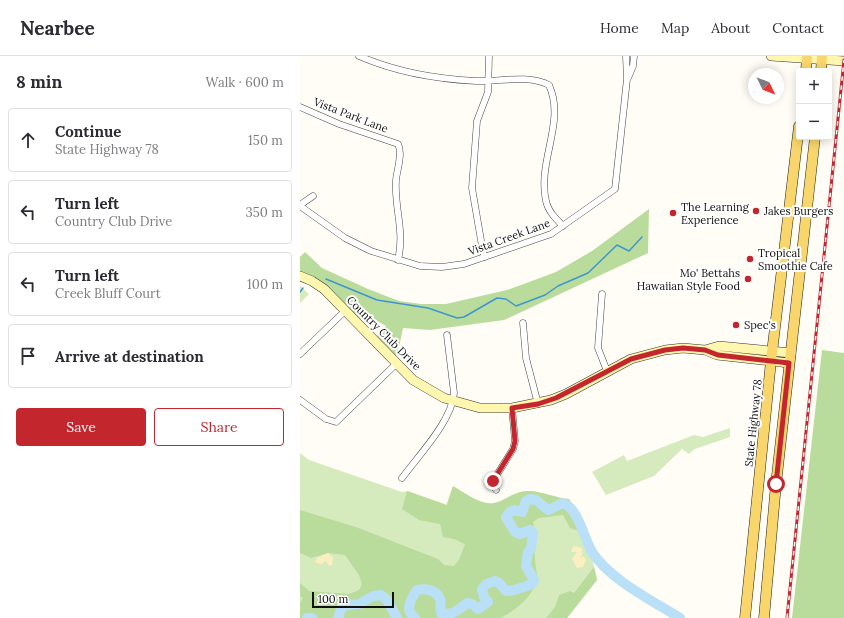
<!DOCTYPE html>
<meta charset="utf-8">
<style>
:root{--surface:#fff;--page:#f2f2f3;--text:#2b2b33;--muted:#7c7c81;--line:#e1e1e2;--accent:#c4262e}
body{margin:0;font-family:Lora,serif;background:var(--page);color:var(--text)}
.controls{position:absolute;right:12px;top:12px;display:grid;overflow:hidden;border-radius:4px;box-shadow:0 2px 10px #0003}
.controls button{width:36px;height:36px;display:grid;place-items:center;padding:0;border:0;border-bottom:1px solid var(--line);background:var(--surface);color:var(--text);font:20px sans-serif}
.compass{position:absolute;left:448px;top:12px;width:36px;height:36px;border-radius:50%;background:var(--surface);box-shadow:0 2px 10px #0003;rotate:133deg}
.scale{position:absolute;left:12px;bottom:10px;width:82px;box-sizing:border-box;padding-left:4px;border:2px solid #111;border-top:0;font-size:11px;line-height:14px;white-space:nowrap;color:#111;-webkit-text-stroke:3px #fff;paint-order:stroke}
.stop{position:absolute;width:12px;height:12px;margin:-9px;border:3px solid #c4262e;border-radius:50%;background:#fff}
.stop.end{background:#c4262e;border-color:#fff;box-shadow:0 1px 4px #0008}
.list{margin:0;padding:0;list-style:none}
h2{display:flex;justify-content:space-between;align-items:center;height:52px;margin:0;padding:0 16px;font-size:17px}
h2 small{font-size:13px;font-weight:400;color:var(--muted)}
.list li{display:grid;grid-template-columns:26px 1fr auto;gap:12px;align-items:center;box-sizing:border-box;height:64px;margin:0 8px 8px;padding:0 8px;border:1px solid var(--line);border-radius:4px}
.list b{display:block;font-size:15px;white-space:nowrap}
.list p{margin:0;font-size:13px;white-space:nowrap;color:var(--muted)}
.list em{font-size:13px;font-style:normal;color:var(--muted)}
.actions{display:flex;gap:8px;padding:12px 16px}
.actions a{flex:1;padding:9px 0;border:1px solid var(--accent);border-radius:4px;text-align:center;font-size:14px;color:var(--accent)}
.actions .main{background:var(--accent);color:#fff}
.icon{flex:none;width:22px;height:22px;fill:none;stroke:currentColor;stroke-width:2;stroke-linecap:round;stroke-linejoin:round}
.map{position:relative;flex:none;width:544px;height:562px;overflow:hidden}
header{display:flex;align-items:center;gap:24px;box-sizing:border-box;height:56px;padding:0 20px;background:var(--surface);border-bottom:1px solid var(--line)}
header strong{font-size:19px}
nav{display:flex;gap:22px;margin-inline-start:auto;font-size:14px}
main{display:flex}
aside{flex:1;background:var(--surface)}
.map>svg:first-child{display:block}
.green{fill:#d5ebbd}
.forest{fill:#b9dc9c}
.sand{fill:#fbeec1}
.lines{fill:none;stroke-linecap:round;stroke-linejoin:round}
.stream{stroke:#3f96cf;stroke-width:1.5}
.river{stroke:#b9e0f7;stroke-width:10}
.street-casing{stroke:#444;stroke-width:7}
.secondary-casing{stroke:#333;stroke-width:10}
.primary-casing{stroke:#222;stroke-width:11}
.street{stroke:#fff;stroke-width:6}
.secondary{stroke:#fff6b0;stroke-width:9}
.primary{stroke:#f9d66b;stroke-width:10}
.rail-casing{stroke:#c4262e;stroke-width:3}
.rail{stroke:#fff;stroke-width:1.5;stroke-dasharray:4.5;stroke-linecap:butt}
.route{stroke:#c4262e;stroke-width:5}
.poi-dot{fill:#c4262e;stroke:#fff;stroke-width:1.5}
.labels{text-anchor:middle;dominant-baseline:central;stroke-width:4;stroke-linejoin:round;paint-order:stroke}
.street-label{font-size:11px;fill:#111;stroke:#fff}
.poi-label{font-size:11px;fill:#111;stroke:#fff;text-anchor:start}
</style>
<header>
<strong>Nearbee</strong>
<nav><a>Home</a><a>Map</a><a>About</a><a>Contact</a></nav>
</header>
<main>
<aside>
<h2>8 min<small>Walk · 600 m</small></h2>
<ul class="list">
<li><svg class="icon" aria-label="ahead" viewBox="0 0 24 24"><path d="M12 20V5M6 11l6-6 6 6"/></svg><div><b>Continue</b><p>State Highway 78</p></div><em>150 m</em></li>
<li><svg class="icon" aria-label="left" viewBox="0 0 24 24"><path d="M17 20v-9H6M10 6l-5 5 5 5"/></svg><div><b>Turn left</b><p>Country Club Drive</p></div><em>350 m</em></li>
<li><svg class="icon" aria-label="left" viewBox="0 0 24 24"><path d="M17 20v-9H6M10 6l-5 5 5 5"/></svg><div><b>Turn left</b><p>Creek Bluff Court</p></div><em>100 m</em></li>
<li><svg class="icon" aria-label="arrive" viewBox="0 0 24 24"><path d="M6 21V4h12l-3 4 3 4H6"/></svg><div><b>Arrive at destination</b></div></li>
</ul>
<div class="actions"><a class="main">Save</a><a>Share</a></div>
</aside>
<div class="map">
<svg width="544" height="562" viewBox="0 0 544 562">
<rect width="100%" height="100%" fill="#fffdf5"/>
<path class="green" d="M0,230l9,8 -9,9z
M430,372v9l-35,12 -6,5 -7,-5 -28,27 -48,19 -14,-23 32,-17 3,6 67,-26 9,2z
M0,397l9,7 93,32 6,-1 38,14 7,-19c12,7 31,22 45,16 10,-4 17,-10 29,-11 11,-1 29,7 42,8l16,27 12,54 -30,38h-267z"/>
<path class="forest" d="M349,153l-1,44 -144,67 -74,10 -27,-2 -5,24 -6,8 -19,-20 13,-14 -25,-14 1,5 -3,3c-18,-19 -34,-40 -59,-48v-15l5,-5 17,16 46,21 31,12 22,3h25l61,-14 49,-18 36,-21z
M522,294l22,3v265h-52z
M153,430c12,7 31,22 45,16 10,-4 17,-10 29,-11 11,-1 29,7 42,8l16,27 -6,5 -9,-3 -7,-13 -24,3 -6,4c3,13 1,25 2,37 0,6 2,13 2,19 -1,16 -23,34 -37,40h-200v-15l3,-5 -3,-2v-13l9,8 40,3 10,-4 3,-6 -3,-9 -14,-20 -17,-2 -17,5 -11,-5v-43l56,17 82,32 6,6 10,1 5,-6 6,-16 -11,-5 -11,-2 -3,-13 -21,-4 -17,-11 5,-18 40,14z
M294,511l3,13 -30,38h-21l9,-11 4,-12 11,-4 4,2z"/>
<path class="sand" d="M273,490l9,2v7l-3,4 4,-3 3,4 -3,7 -6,1 -5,-9 5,-7h-6z
M28,497l5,4 -1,8 -3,1 -3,-5 -5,3 -6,-2 2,-4z"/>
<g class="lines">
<path class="stream" d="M26,223l51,21 51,8 29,10 7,-1 33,-19 9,1 10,7 29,-11 13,-9 30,-13 29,-28 12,6 13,-14
M0,236l3,-4"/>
<path class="river" d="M7,562h5
M38,562l3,-9 5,-4 13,-1 14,-8 8,-1 6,5 10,18
M115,562c-11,-8 -4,-20 2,-28 8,-2 20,0 23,9 1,5 0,9 1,14 12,3 18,-4 26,-10l5,1 6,5 10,-7 -4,-5 -2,-8 4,-5 9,-3 4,2 7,8c4,1 21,-5 26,-7l2,-4 -8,-14 2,-14 3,-3 2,-16 -3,-3 -10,4 -5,-2 -9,-15 4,-5 5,-2 7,2 4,-11 4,-2 6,1 12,10 15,-7c15,5 21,35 29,49 17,27 61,49 88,66"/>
<defs>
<path id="street" d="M59,0c37,16 77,23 117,25 23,1 52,-7 73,4 17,37 -12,76 -3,116 2,10 10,18 17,25
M328,22l5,-12 1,-10
M0,51l39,17 59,20c5,9 -1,26 -2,36 -2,28 9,50 2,80
M0,149l13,-9
M0,150l45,32 26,13 49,15 22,1 22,-3 87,-30 64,-45 12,-110 -1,-23
M185,201l-2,-5 -11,-64 5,-67 11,-29 1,-36
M302,238l-4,54 9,23
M223,267l3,35 12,46
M0,298l45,-43
M0,344l26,19 10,3 60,-58
M102,422c17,-23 50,-57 52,-85l-7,-58
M196,434l-3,-9 20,-32 2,-8 -3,-33"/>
<path id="secondary" d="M471,0l73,5
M0,220l12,5 12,8 89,91 31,18 36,10h32l39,-8 15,-6 65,-35 34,-9 18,-2 22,2 12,5 72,8
M405,294l14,-4 72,7"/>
<path id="primary" d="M506,15l1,-15
M521,15l1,-15
M445,562l26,-257 28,-235
M464,562l12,-134 39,-347"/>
</defs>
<use href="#street" class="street-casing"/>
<use href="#secondary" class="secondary-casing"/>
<use href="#primary" class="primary-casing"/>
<use href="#street" class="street"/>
<use href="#secondary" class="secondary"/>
<use href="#primary" class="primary"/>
<defs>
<path id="rail" d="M487,562l57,-558"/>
</defs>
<use href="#rail" class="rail-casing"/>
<use href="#rail" class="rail"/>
</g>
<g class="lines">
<path class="route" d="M193,425l20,-32 2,-8 -3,-33 26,-4 18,-6 75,-39 34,-9 18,-2 22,2 13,5 71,8 -13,121"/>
</g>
<g class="poi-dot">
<circle cx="456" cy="155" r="4"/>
<circle cx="373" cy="157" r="4"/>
<circle cx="450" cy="203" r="4"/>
<circle cx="448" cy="223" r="4"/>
<circle cx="436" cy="269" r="4"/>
</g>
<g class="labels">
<g class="street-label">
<text transform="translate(51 59) rotate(21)">Vista Park Lane</text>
<text transform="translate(209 181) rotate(-20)">Vista Creek Lane</text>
<text transform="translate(84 277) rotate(45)">Country Club Drive</text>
<text transform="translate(453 367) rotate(-84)">State Highway 78</text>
</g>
<g class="poi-label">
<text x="381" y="151">The Learning<tspan x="381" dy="13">Experience</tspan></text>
<text x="464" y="155">Jakes Burgers</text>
<text x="458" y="197">Tropical<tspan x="458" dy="13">Smoothie Cafe</tspan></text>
<text x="440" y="217" text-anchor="end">Mo' Bettahs<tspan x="440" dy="13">Hawaiian Style Food</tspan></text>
<text x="444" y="269">Spec's</text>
</g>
</g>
</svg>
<div class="controls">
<button>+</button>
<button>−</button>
</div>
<svg class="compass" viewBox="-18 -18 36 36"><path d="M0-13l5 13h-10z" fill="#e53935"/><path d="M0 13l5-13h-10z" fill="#7c7c81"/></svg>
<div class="scale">100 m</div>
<div class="stop" style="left:476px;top:428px"></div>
<div class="stop end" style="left:193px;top:425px"></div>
</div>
</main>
